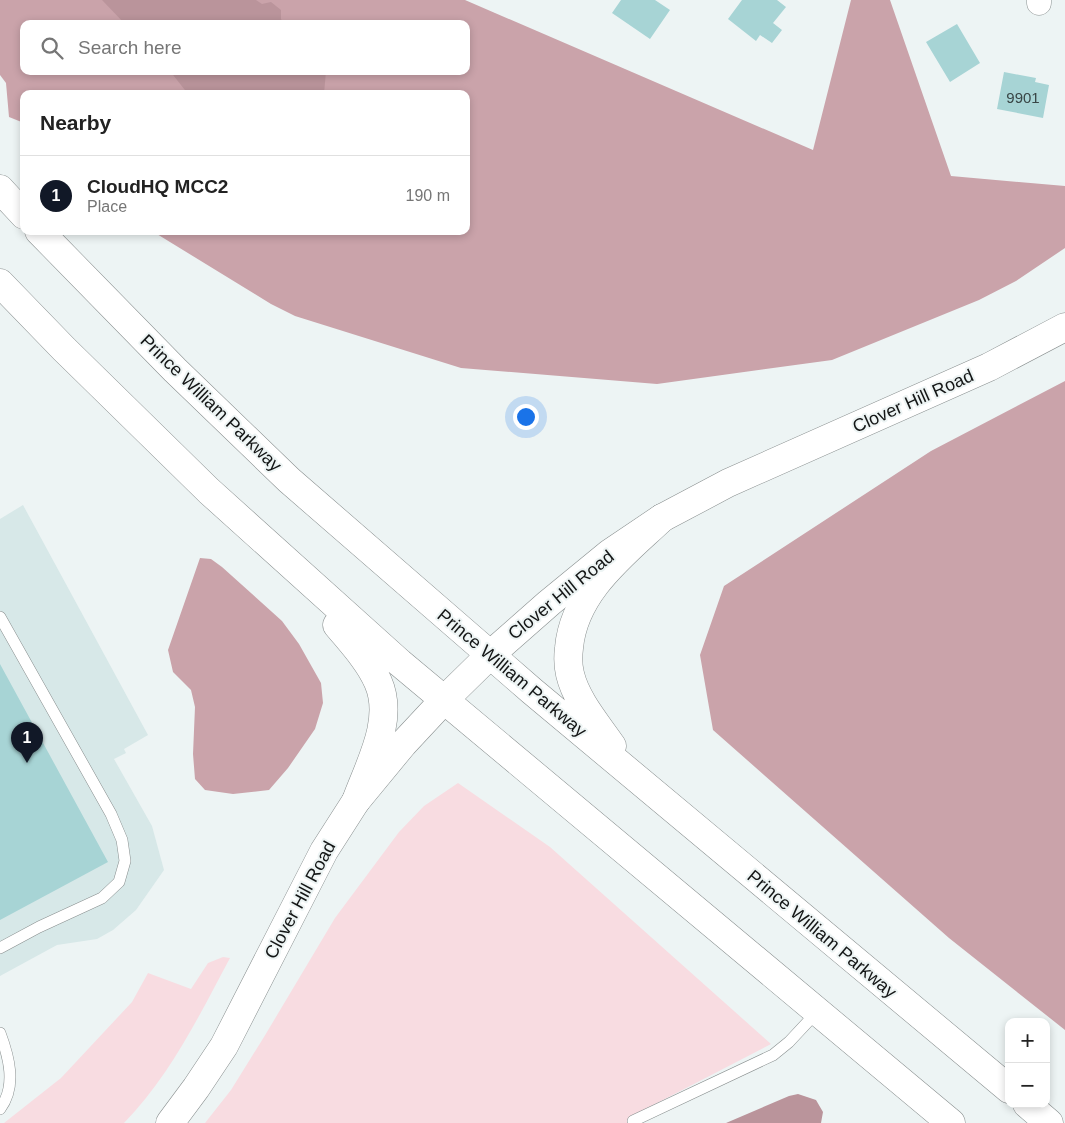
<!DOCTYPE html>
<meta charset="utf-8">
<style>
:root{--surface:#fff;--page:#f6f6f6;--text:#222;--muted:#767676;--line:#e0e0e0;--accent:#111827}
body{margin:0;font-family:Arial,sans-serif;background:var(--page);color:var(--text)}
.controls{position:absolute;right:15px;bottom:15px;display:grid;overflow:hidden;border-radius:10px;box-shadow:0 2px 8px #0003}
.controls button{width:45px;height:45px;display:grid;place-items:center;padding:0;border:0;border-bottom:1px solid var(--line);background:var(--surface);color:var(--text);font:25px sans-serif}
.you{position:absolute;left:525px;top:416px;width:18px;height:18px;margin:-12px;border:4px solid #fff;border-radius:50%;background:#1a73e8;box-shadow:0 0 0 8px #1a73e833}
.badge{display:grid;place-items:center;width:32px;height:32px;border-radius:50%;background:var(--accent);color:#fff;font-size:16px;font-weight:700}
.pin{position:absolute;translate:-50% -41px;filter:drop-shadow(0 1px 2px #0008)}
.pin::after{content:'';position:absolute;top:26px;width:18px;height:15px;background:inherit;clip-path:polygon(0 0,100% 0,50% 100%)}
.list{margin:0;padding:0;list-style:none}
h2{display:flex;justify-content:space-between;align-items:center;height:65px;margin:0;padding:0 20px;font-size:21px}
h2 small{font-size:16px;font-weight:400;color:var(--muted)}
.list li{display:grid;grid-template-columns:32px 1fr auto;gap:15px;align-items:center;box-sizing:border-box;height:80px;padding:0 20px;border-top:1px solid var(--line)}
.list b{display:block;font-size:19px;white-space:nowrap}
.list p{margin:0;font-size:16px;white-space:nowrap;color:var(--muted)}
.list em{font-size:16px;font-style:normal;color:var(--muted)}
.icon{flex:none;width:28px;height:28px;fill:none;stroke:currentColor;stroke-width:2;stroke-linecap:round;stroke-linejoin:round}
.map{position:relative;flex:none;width:1065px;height:1123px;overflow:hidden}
.search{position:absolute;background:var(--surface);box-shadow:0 2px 8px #0003;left:20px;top:20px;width:450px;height:55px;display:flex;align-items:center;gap:12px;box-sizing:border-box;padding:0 18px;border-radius:10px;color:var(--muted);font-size:19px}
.panel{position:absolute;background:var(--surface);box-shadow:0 2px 8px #0003;left:20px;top:90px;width:450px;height:145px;border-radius:10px}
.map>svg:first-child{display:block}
.built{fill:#d7e8e8}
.green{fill:#f8dce1}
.forest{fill:#caa3aa;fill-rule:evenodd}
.water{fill:#ba949b}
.building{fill:#a7d4d5}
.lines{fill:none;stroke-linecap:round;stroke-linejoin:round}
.service-casing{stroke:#888e8e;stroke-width:12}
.minor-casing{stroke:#888e8e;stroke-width:25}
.tertiary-casing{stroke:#888e8e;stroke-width:29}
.trunk-casing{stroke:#888e8e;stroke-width:29}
.service{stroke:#fff;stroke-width:11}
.minor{stroke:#fff;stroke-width:24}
.tertiary{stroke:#fff;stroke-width:28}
.trunk{stroke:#fff;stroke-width:28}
.labels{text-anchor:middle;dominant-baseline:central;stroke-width:4;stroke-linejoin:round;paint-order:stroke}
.number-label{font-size:15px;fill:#394646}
.street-label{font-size:18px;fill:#141616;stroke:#edf4f4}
</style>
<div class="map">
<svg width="1065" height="1123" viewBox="0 0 1065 1123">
<rect width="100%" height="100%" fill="#edf4f4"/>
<path class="built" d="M23,505l125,230 -24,14 2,4 -12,6 38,67 12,44 -28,40 -23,20 -16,9 -40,6 -57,31v-457z"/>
<path class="green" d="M458,783l92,64 221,197 -139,72 -5,7h-422l26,-33 33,-53 71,-119 64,-86 25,-26z
M223,957l7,1c-30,56 -60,118 -106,165h-120l57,-45 71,-76 16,-29 43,16 17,-26z"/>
<path class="forest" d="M0,0h465l348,150 38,-150h39l61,176 114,10v62l-49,33 -37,19 -147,60 -175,24 -196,-16 -166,-52 -24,-12 -119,-73h314v-137h-442v29l-15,-6 -3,-34 -6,-8zM24,24h442v47h-442z
M1065,381v649l-116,-92 -236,-208 -13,-75 24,-69 207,-135z
M200,558l11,1 11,8 60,54 17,23 22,39 2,20 -8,26 -27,39 -19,22 -36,4 -28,-4 -10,-11 -2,-25 2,-47 -4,-17 -18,-18 -5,-22z"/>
<path class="water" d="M102,0h154l6,4 9,-2 10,8v9l3,5h-159z
M170,71h156l-2,23h-136z
M798,1094l18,6 7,12 -2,11h-95l63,-27z"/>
<path class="building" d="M621,0h34l15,10 -20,29 -38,-26z
M742,0h35l9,7 -13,16 9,7 -10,13 -12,-8 -4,6 -28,-22z
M957,24l23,39 -30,19 -24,-40z
M1004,72l32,6 -1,4 14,3 -6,33 -46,-9z
M0,664l108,198 -108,58z"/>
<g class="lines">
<defs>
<path id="service" d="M0,617l111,197 11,26 3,21 -6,21 -17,16 -63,29 -39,21
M0,1033c9,24 17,53 0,76
M633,1121l140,-66 16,-13 28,-30"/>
<path id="minor" d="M1039,0v3"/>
<path id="tertiary" d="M170,1123l26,-35 28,-42 100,-195 32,-50 47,-57 41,-44 46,-45 59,-52 61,-50 52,-35 66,-35 261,-116 76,-40"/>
<path id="trunk" d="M0,189l24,26
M39,231l136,139 114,110 243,211 477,398
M0,283l64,66 145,142 191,172 551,460
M337,625c14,17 32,36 41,57 17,38 -9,83 -22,119
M612,746c-15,-22 -36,-46 -42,-72 -2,-8 -2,-18 -1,-26 5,-57 55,-94 93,-130
M1027,1104l22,19"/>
</defs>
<use href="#service" class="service-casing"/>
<use href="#minor" class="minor-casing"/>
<use href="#tertiary" class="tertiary-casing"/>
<use href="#trunk" class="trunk-casing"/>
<use href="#service" class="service"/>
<use href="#minor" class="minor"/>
<use href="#tertiary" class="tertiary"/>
<use href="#trunk" class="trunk"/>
</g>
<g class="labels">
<g class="number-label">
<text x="1023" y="97">9901</text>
</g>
<g class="street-label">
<text transform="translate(913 401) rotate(-24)">Clover Hill Road</text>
<text transform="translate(211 403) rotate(44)">Prince William Parkway</text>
<text transform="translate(561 595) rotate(-39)">Clover Hill Road</text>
<text transform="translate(512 673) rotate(40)">Prince William Parkway</text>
<text transform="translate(300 900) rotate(-62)">Clover Hill Road</text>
<text transform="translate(822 934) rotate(40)">Prince William Parkway</text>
</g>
</g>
</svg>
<div class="controls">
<button>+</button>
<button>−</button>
</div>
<div class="you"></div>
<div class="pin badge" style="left:27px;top:763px">1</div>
<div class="search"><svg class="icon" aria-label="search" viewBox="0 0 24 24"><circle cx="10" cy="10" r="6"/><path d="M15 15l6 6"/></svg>Search here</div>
<section class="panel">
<h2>Nearby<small></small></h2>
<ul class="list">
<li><span class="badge">1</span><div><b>CloudHQ MCC2</b><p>Place</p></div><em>190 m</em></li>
</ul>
</section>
</div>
